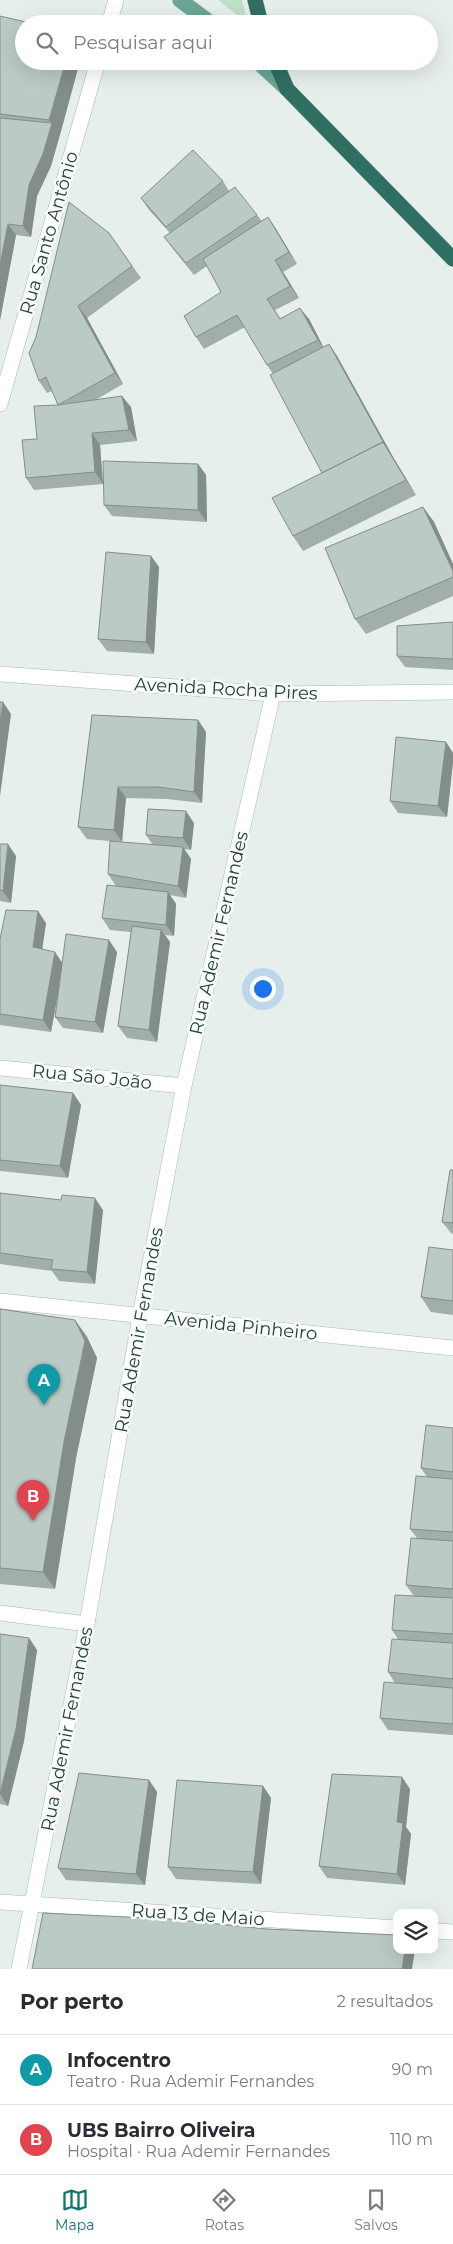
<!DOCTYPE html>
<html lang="pt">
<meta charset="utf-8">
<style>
:root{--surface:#fff;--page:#f2f2f3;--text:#2b2b33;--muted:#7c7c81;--line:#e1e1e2;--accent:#0f766e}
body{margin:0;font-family:Montserrat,sans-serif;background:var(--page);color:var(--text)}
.controls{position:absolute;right:15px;bottom:15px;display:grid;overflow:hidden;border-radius:10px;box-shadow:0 5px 20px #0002}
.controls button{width:45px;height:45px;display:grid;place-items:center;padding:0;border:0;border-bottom:1px solid var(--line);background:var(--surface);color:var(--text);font:25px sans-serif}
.you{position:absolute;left:262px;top:988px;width:18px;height:18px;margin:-12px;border:4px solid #fff;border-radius:50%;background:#1a73e8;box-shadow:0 0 0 8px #1a73e833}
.badge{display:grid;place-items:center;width:32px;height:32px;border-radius:50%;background:var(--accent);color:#fff;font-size:16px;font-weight:700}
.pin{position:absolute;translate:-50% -41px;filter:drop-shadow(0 1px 2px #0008)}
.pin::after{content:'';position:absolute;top:26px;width:18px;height:15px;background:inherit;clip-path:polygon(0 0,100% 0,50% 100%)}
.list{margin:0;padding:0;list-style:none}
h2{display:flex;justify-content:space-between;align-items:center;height:65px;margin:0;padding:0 20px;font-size:21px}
h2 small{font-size:16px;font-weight:400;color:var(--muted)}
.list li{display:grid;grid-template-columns:32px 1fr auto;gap:15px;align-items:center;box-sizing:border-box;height:70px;padding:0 20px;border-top:1px solid var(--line)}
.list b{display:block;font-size:19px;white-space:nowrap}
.list p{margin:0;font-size:16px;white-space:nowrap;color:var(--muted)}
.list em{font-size:16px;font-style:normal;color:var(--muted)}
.icon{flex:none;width:28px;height:28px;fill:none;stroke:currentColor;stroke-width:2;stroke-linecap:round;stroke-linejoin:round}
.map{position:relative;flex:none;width:453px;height:1969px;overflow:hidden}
.search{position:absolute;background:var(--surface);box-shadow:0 5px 20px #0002;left:15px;right:15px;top:15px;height:55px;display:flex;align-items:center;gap:12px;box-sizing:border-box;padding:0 18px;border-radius:28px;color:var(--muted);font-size:19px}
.sheet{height:205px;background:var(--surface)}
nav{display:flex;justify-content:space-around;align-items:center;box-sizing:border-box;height:70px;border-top:1px solid var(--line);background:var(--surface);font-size:14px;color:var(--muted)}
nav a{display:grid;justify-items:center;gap:2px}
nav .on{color:var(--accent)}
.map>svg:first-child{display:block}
.green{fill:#bfe0c8}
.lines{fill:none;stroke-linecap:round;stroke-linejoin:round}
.street-casing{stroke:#a8b8b2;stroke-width:16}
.primary-casing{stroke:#c2cac8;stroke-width:16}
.highway-casing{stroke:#c2cac8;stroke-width:16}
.street{stroke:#fff;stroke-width:15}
.primary{stroke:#6aa596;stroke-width:15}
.highway{stroke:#2f6f62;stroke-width:15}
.wall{fill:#a1aea9}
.shaded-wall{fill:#838d89}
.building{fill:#bbcac4;stroke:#838d89}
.labels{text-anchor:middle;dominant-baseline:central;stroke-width:5;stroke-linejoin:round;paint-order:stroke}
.street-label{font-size:18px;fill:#24423a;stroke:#f7fbf9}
</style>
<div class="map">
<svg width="453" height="1969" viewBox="0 0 453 1969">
<rect width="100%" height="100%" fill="#e6efeb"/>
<path class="green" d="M218,0h24l6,24z"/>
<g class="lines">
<defs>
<path id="street" d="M109,24l7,-24
M0,404l98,-343
M0,674l273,20 180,-2
M0,1068l184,18
M0,1301l453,47
M0,1613l87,11
M0,1902l397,26
M434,1931l19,1
M19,1969l68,-345 53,-308 44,-230 89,-392"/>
<path id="primary" d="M180,0l32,24
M257,61l30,28"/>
<path id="highway" d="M255,0l6,24
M275,61l12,28 166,170"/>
</defs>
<use href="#street" class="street-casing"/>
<use href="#primary" class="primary-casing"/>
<use href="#highway" class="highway-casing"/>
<use href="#street" class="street"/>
<use href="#primary" class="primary"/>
<use href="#highway" class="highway"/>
</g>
<path class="wall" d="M0,16l24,45h56l-29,105 -14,30 -6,41 -15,-2 -16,85z
M223,181l6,10 28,24 5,6 6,-4 8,12 21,35 -14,8 16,26 -24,12 5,8 29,1 14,28 6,-3 8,12 56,101 23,38 -113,56 -10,-15 29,-63 -49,-99 -6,-9 -22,-38 -41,22 -8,-12 25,-45 -14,-26 -13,9 -21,-26 -9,-12 6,-4 -21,-23 -8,-12z
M109,233l32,45 -54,40 36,66 -26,15 34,8 6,34 -37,4 3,39 -69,6 -8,-12 11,-39 21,-34 -6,-14 -5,2 -8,-12z
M198,464l8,11 1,47 -95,-6 -8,-11z
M423,507l11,15 19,42v32l-87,38 -11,-15z
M151,556l8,11 -5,87 -47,-3 -9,-12z
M453,622v48l-48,-3 -8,-11z
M92,715l106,5 8,12 -4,71 -35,-4 -41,-1 -4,44 -35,-3 -9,-12z
M446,742l7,11v9l-6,55 -49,-4 -8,-12z
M194,823l-3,27 -7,-1 7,10 -5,39 -16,-3 6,9 -2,32 -9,-1 5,7 -13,100 -30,-4 -9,-12 13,-94 -21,-2 -8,-12 14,-32 -8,-12 45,-29 -7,-10z
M0,844l16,12 -5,47 -11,-2z
M46,923l-4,26 20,13 55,-10 -14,81 -40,-5 -8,-11 2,-18 -6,33 -51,-7v-86z
M0,1085l73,8 8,12 -13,73 -68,-7z
M453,1170v64l-2,-1 -9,-11z
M0,1193l103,17 -8,74 -36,-3 -7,-10 -52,-7z
M453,1250v65l-22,-3 -10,-15z
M0,1309l75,11 12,17 10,21 -21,100 -21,131 -55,-5z
M453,1428v307l-65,-5 -8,-12 15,-35 -7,-11 10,-33 -6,-9 22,-34 -8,-11 11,-47 -7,-9 17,-52 -6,-9z
M0,1634l29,4 8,12 -13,91 -16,65 -8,-2z
M149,1780l8,12 -12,93 -79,-5 -8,-12z
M263,1786l8,12 -10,86 -85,-5 -8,-12z
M410,1789l-4,38 5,7 -6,51 -78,-7 -8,-12z"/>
<path class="shaded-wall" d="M66,61h14l-20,74 -11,-15z
M52,123l8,12 -9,31 -14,30 -6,41 -8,-11 6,-41z
M268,217l8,12 21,35 -8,-12z
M8,224l8,11 -16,85v-55z
M275,260l8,12 16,26 -9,-12z
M78,306l9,12 36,66 -8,-11z
M300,308l9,11 17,33 -8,-12z
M329,344l8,12 56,101 23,38 -10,-15 -23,-38z
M122,396l9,11 6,34 -8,-11z
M92,433l8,12 3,39 -8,-12z
M198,464l8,11 1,47 -9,-12z
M423,507l11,15 19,42v7z
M151,556l8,11 -5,87 -8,-12z
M3,702l8,12 -11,82v-74z
M198,720l8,12 -4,71 -8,-11z
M446,742l7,11v9l-6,55 -9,-11z
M118,787l8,11 -4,44 -8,-12z
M186,811l8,12 -3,27 -8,-12z
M8,844l8,12 -5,47 -8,-12z
M183,847l8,12 -5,39 -8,-12z
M168,892l8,12 -2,32 -8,-11z
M38,911l8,12 -5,35 -8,-11z
M161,930l9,12 -13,100 -8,-12z
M109,940l8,12 -14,81 -8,-11z
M55,952l8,12 -12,68 -8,-12z
M73,1093l8,12 -13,73 -8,-12z
M95,1198l8,12 -8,74 -8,-12z
M75,1320l12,17 10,21 -21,100 -21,131 -12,-17 21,-130z
M29,1638l8,12 -13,91 -16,65 -8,-12z
M402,1777l8,12 -4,38 5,7 -6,51 -8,-11v-52z
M149,1780l8,12 -12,93 -9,-11z
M263,1786l8,12 -10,86 -8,-12z
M405,1950h10l-3,19h-10z"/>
<path class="building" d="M0,16l35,8h-11v37h42l-17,59 -49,-6z
M0,118l52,5 -9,31 -14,31 -6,41 -15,-2 -8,41z
M193,150l30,31 -57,46 -25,-29z
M235,187l22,28 -71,48 -22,-26z
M69,202l40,31 23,33 -54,40 37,67 -57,32 -12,-28 -7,4 -10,-28 7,-16z
M268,217l21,35 -14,8 15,26 -23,13 13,20 20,-11 18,32 -51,25 -30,-50 -41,22 -12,-21 37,-24 -18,-33z
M329,344l56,101 -2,-3 -61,31 -52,-98z
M122,396l7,34 -37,3 3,39 -69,6 -4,-38 15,-1 -3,-33 24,-1z
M383,442l23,38 -113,56 -21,-38z
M103,461l95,3v46l-94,-5z
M423,507l30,64v6l-98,42 -30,-71z
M106,552l45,4 -5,86 -48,-3z
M453,622v37l-56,-3v-30z
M0,702h3l-3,20z
M92,715l106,5 -4,72 -35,-5h-41l-4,43 -36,-3z
M396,737l50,5 -8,64 -48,-5z
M148,809l38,2 -3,27 -37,-3z
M110,841l73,6 -5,39 -70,-12z
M0,844h8l-5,47 -3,-1z
M107,885l61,7 -2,33 -64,-7z
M6,910l32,1 -5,36 22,5 -12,68 -43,-6v-75z
M132,926l29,4 -12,100 -31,-4z
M66,934l43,6 -14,82 -40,-5z
M0,1085l73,8 -13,73 -60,-6z
M450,1170h3v53l-11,-1z
M0,1193l61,7 1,-5 33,3 -8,74 -36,-3 2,-9 -53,-7z
M429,1247l24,3v51l-32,-4z
M0,1309l75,11 10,21 -21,101 -21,130 -43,-4z
M426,1425l27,3v44l-32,-4z
M416,1476l37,3v53l-43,-3z
M411,1538l42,3v48l-47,-4z
M395,1595l58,3v36l-61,-4z
M0,1634l29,4 -13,91 -16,65z
M392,1639l61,4v36l-65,-7z
M384,1682l69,6v36l-73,-6z
M79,1773l70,7 -13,94 -78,-6z
M332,1774l70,3 -5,45 6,1 -6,51 -78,-8z
M177,1780l86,6 -10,86 -85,-5z
M43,1913l127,6 96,10 131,6v15h8l-3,19h-370z"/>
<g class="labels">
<g class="street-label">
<text transform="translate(49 233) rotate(-74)">Rua Santo Antônio</text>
<text transform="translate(226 689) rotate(3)">Avenida Rocha Pires</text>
<text transform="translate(219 933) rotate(-77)">Rua Ademir Fernandes</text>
<text transform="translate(92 1077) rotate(6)">Rua São João</text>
<text transform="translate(241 1326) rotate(6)">Avenida Pinheiro</text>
<text transform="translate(139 1330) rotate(-80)">Rua Ademir Fernandes</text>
<text transform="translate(67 1729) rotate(-79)">Rua Ademir Fernandes</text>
<text transform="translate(198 1915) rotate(4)">Rua 13 de Maio</text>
</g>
</g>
</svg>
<div class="controls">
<button><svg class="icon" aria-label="layers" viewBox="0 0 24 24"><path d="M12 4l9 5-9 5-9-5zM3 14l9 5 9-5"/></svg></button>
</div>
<div class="you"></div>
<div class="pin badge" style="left:44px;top:1405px;background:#0f9aa8">A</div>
<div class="pin badge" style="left:33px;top:1521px;background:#e0444e">B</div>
<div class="search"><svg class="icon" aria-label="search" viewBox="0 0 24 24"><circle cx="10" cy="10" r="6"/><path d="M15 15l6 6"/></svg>Pesquisar aqui</div>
</div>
<section class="sheet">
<h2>Por perto<small>2 resultados</small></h2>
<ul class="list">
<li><span class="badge" style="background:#0f9aa8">A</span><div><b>Infocentro</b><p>Teatro · Rua Ademir Fernandes</p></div><em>90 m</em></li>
<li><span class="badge" style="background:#e0444e">B</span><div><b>UBS Bairro Oliveira</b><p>Hospital · Rua Ademir Fernandes</p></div><em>110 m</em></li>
</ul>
</section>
<nav>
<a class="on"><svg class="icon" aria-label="map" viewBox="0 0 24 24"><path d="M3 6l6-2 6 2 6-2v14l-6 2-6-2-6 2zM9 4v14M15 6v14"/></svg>Mapa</a>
<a><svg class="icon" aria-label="directions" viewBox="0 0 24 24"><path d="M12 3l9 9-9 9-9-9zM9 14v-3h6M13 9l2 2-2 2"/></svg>Rotas</a>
<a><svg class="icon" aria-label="saved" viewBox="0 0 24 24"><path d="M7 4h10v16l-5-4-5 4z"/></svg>Salvos</a>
</nav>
